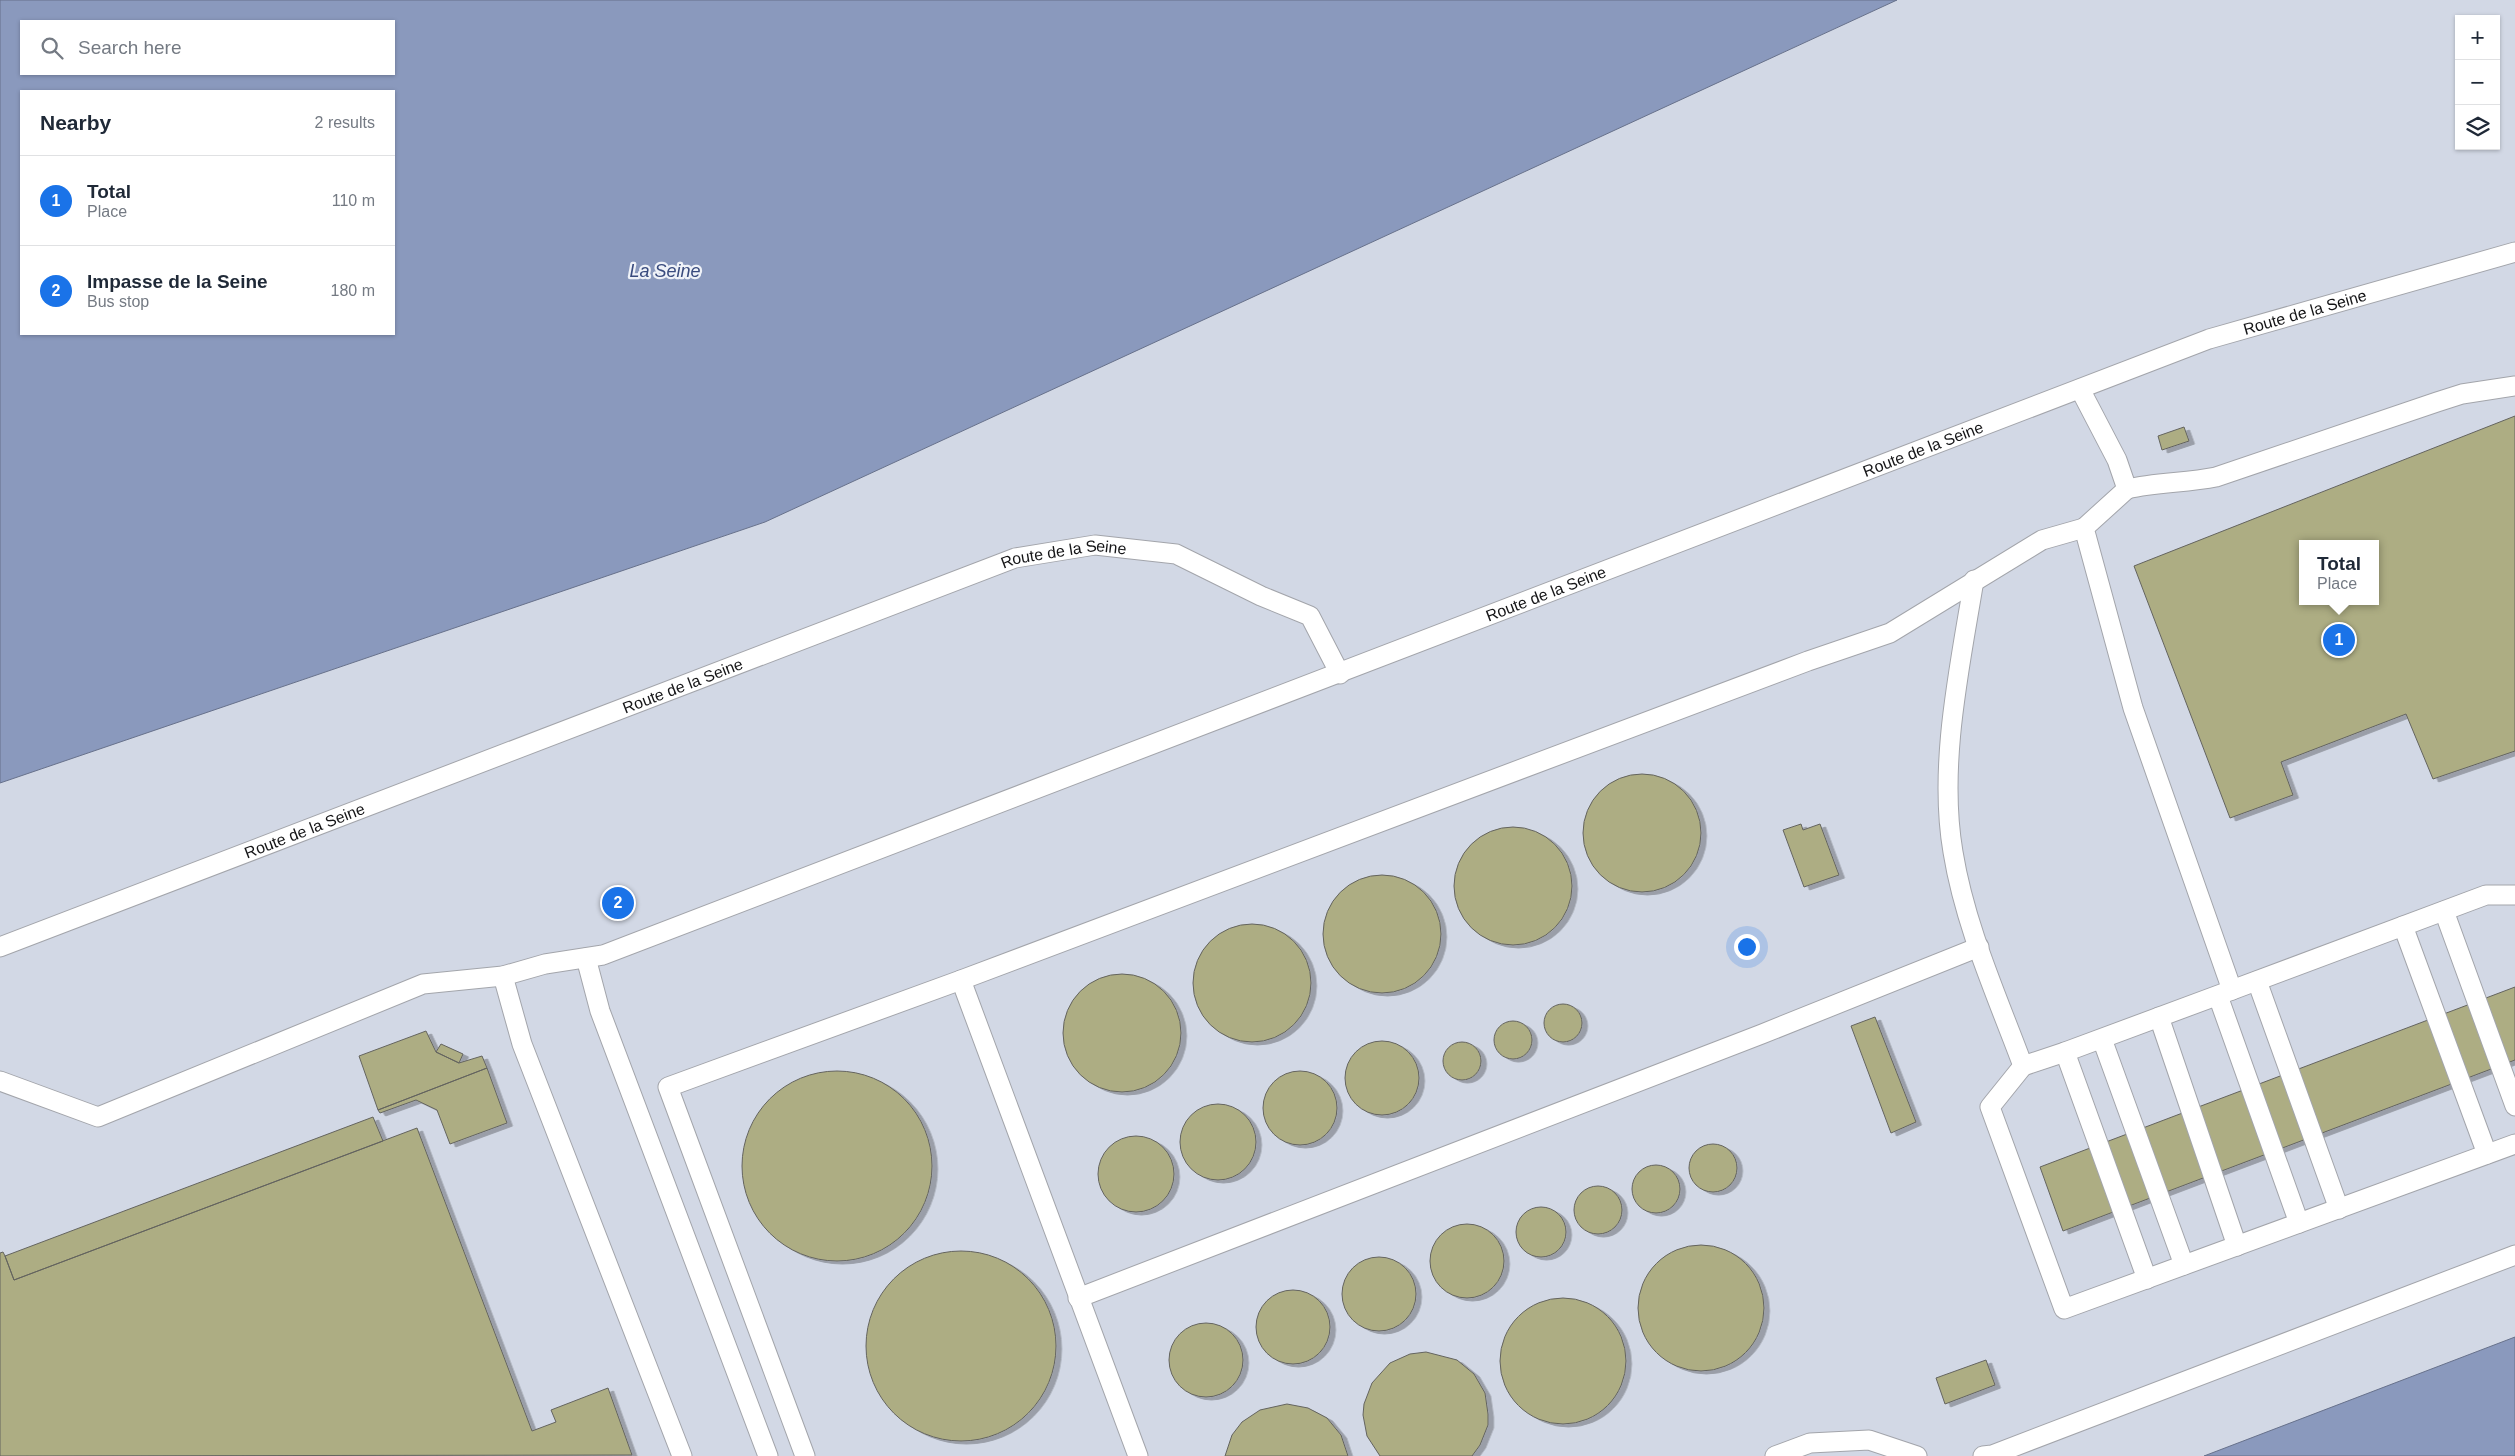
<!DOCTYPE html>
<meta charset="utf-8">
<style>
:root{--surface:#fff;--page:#f6f6f7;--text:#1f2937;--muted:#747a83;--line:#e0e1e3;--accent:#1a73e8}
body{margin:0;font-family:Arial,sans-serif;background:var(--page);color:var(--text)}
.controls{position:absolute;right:15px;top:15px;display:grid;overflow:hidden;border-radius:0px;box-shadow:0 1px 4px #0004}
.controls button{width:45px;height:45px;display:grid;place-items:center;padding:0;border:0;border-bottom:1px solid var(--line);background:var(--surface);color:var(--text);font:25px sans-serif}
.you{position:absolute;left:1746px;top:946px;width:18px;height:18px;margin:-12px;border:4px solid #fff;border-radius:50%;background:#1a73e8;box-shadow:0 0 0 8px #1a73e833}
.badge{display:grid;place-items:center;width:32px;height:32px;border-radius:50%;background:var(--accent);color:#fff;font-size:16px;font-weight:700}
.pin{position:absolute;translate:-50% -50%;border:2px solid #fff;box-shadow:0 1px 5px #0006}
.popup{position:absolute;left:2299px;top:540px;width:80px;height:65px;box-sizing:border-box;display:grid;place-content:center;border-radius:0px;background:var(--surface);filter:drop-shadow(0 1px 4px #0005);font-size:16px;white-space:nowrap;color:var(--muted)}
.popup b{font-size:19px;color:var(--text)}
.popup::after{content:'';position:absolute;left:50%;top:100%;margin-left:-10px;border:10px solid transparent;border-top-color:var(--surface)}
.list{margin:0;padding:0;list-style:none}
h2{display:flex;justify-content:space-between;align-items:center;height:65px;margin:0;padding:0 20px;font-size:21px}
h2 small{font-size:16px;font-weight:400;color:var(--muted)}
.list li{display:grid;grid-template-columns:32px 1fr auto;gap:15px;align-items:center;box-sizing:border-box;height:90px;padding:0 20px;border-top:1px solid var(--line)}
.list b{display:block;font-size:19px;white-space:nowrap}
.list p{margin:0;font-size:16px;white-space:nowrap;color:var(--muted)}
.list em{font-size:16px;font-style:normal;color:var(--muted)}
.icon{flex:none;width:28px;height:28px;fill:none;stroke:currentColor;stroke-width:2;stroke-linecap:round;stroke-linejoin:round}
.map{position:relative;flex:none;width:2515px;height:1456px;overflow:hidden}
.search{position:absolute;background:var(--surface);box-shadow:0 1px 4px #0004;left:20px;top:20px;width:375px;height:55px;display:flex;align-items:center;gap:12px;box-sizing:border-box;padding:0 18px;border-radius:0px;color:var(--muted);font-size:19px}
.panel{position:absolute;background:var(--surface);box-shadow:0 1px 4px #0004;left:20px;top:90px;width:375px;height:245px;border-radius:0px}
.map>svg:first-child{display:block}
.built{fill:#d2d8e5;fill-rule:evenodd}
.water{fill:#8a99bd;stroke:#67718b;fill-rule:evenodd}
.building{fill:#adad83;stroke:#64645f;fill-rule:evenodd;filter:url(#shadow)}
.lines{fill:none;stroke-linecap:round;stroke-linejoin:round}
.service-casing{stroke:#a3a5ab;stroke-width:21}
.service{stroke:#fff;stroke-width:19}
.labels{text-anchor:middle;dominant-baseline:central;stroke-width:4.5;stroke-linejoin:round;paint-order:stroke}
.street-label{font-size:16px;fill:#151517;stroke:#eff2f8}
.water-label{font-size:18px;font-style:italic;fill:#394b7e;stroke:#eff2f8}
</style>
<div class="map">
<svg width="2515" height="1456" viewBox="0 0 2515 1456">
<defs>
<filter id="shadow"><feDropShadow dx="5.5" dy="3" stdDeviation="0" flood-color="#0004"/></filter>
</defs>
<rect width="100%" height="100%" fill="#e2e5eb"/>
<path class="built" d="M1897,0h618v1337l-311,119h-2204v-673l765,-261zM2459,19h37v127h-37zM2303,544h72v57h-72z"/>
<path class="water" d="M0,0h1897l-1132,522 -765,261zM21,21h373v53h-373zM21,91h373v243h-373z
M2515,1337v119h-311z"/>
<path class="building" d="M2515,416v335l-82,28 -27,-65 -125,48 12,33 -63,23 -96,-252zM2303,544h72v57h-72z
M2184,427l5,14 -27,9 -4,-14z
M1583 833a59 59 0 1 1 118 0a59 59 0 1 1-118 0Z
M1801,824l2,6 17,-6 19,51 -35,12 -21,-57z
M1454 886a59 59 0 1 1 118 0a59 59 0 1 1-118 0Z
M1323 934a59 59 0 1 1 118 0a59 59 0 1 1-118 0Z
M1193 983a59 59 0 1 1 118 0a59 59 0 1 1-118 0Z
M1063 1033a59 59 0 1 1 118 0a59 59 0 1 1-118 0Z
M2515,987v73l-452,171 -23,-64z
M1544 1023a19 19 0 1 1 38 0a19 19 0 1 1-38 0Z
M1875,1017l41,105 -25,11 -40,-107z
M1494 1040a19 19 0 1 1 38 0a19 19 0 1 1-38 0Z
M426,1031l10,21 23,11 23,-7 5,12 -109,42 -19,-54z
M1345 1078a37 37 0 1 1 74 0a37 37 0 1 1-74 0Z
M1443 1061a19 19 0 1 1 38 0a19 19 0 1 1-38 0Z
M441,1044l22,10 -4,9 -23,-11z
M487,1068l20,55 -57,21 -13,-34 -21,-10 -36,13 -2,-3z
M1263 1108a37 37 0 1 1 74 0a37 37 0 1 1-74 0Z
M742 1166a95 95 0 1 1 190 0a95 95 0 1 1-190 0Z
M1180 1142a38 38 0 1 1 76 0a38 38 0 1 1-76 0Z
M373,1117l10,24 -369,139 -9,-24z
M417,1128l115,303 24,-9 -5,-12 57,-22 24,67 -632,1v-203l3,-1 2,4 9,24z
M1098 1174a38 38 0 1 1 76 0a38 38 0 1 1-76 0Z
M1689 1168a24 24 0 1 1 48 0a24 24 0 1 1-48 0Z
M1632 1189a24 24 0 1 1 48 0a24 24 0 1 1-48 0Z
M1574 1210a24 24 0 1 1 48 0a24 24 0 1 1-48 0Z
M1516 1232a25 25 0 1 1 50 0a25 25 0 1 1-50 0Z
M1430 1261a37 37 0 1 1 74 0a37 37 0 1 1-74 0Z
M1638 1308a63 63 0 1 1 126 0a63 63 0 1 1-126 0Z
M866 1346a95 95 0 1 1 190 0a95 95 0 1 1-190 0Z
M1342 1294a37 37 0 1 1 74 0a37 37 0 1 1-74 0Z
M1256 1327a37 37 0 1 1 74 0a37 37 0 1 1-74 0Z
M1500 1361a63 63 0 1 1 126 0a63 63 0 1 1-126 0Z
M1169 1360a37 37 0 1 1 74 0a37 37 0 1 1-74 0Z
M1426,1352l31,8 17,14 11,19 3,21v11l-8,20 -8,11h-92l-13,-20 -4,-21 1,-11 8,-21 18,-20 20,-9z
M1986,1360l9,25 -50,19 -9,-26z
M1287,1404l21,4 19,10 14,17 7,21h-123l7,-21 10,-13 18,-12z"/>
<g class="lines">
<defs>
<g id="service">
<path d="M2080,389l37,71 10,29 -43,39 49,180 99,282 254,-95h29"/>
<path d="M2127,489c30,-7 59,-6 89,-12l221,-75 25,-8 53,-8"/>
<path d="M1974,580c-14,86 -36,185 -21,272 12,74 44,144 70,214l42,-14 167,-62"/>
<path d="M2444,911l71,195"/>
<path d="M2403,926l84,228"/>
<path id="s1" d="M0,947l1015,-389 80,-13 81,9 85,42 49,20 30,58"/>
<path d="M586,958l14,53 168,445"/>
<path d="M503,976l19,68 160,412"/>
<path d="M961,980l177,476"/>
<path d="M2257,981l82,228"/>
<path d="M2218,996l81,227"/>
<path d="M2159,1017l78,229"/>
<path d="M2102,1039l82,226"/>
<path d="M2065,1052l82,227"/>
<path d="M2023,1066l-33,41 74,202 451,-165"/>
<path id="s2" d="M0,1081l98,36 325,-133 80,-8 42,-12 58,-9 1606,-616 306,-87"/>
<path d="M1078,1298l684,-264 217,-87"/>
<path d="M805,1456l-137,-369 293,-107 847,-319 82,-28 152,-93 42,-12"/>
<path d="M1775,1456l35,-13 59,-3 48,16"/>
<path d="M1983,1456l9,-1 523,-200"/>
</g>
</defs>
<use href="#service" class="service-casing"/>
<use href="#service" class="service"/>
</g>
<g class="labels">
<g class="street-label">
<text stroke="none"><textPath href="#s2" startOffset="2458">Route de la Seine</textPath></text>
<text stroke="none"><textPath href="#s2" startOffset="2052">Route de la Seine</textPath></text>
<text stroke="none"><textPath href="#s1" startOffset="1136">Route de la Seine</textPath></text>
<text stroke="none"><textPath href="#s2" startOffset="1648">Route de la Seine</textPath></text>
<text stroke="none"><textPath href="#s1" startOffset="731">Route de la Seine</textPath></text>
<text stroke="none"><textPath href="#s1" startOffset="326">Route de la Seine</textPath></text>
</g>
<g class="water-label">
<text x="665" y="271">La Seine</text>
</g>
</g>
</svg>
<div class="controls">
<button>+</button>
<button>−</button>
<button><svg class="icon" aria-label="layers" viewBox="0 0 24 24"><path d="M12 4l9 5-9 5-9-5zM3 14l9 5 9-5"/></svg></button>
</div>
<div class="you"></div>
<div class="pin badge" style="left:2339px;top:640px">1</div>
<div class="popup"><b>Total</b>Place</div>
<div class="pin badge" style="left:618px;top:903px">2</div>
<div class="search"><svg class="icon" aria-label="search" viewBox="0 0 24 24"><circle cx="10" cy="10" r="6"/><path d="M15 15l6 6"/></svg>Search here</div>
<section class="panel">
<h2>Nearby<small>2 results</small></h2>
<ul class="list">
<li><span class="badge">1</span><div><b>Total</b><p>Place</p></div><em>110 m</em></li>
<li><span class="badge">2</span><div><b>Impasse de la Seine</b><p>Bus stop</p></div><em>180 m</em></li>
</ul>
</section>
</div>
